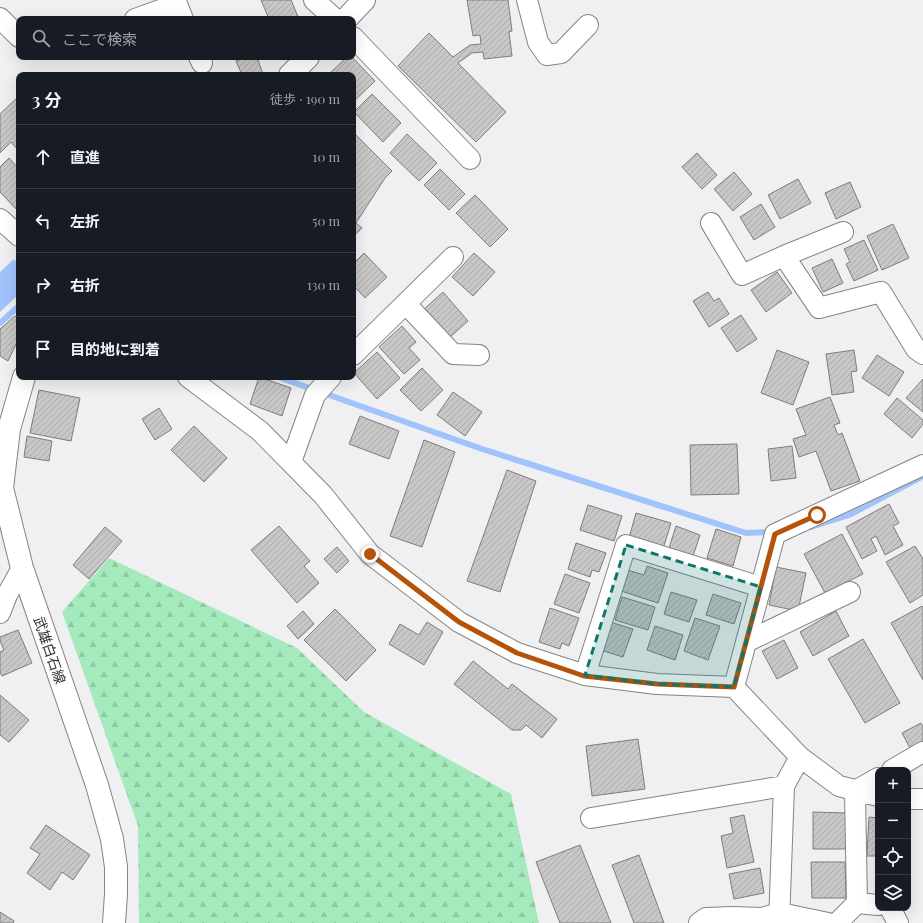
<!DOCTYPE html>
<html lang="ja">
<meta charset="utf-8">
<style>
:root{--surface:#171b24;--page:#242831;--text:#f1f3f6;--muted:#9ea1a6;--line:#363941}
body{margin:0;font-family:"Playfair Display","Noto Sans JP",serif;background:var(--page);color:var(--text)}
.controls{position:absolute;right:12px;bottom:12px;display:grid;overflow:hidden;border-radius:8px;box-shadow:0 4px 16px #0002}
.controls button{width:36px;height:36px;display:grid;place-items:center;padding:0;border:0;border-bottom:1px solid var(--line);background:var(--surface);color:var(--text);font:20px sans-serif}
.stop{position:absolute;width:12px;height:12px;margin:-9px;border:3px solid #b45309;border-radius:50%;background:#fff}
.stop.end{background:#b45309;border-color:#fff;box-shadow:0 1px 4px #0008}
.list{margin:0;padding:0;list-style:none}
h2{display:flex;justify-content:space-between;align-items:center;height:52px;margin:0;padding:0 16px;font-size:17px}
h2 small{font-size:13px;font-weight:400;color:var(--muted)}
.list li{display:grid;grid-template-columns:26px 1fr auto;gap:12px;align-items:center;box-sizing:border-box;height:64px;padding:0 16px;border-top:1px solid var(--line)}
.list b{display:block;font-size:15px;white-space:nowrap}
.list em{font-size:13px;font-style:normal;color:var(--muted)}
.icon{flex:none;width:22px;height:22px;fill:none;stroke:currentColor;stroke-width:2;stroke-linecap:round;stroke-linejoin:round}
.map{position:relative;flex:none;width:923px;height:923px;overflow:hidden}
.search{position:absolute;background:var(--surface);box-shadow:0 4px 16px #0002;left:16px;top:16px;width:340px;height:44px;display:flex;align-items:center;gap:10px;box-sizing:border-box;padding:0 14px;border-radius:8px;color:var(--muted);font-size:15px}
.panel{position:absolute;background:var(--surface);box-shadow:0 4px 16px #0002;left:16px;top:72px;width:340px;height:308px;border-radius:8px}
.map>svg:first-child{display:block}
.forest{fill:url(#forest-firs)}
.water{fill:#a1c3fc}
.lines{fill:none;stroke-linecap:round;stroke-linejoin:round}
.stream{stroke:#a1c3fc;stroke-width:6}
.building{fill:url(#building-hatch);stroke:#7f7d7c}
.minor-casing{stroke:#848486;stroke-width:22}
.major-casing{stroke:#848486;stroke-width:24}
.minor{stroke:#fff;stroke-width:20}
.major{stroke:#fff;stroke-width:22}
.route{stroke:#b45309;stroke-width:5}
.marked{fill:#0f766e;fill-opacity:0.2;stroke:#0f766e;stroke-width:3;stroke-dasharray:8 5;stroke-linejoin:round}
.labels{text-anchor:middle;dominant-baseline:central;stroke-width:3;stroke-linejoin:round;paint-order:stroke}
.street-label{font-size:14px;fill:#303131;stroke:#fdfdff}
</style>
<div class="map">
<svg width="923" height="923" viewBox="0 0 923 923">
<defs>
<pattern id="forest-firs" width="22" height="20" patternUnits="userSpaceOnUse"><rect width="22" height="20" fill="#a5eabc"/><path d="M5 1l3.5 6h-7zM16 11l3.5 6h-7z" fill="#8ec9a2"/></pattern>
<pattern id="building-hatch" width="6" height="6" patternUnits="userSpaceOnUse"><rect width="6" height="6" fill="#c8c7c6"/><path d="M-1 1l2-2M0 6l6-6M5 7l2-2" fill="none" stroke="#acabab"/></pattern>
</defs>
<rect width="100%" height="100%" fill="#f0f0f2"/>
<path class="forest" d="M109,558l188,90 67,64 147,82 28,129h-400l-1,-97 -76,-214z"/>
<path class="water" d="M14,259l5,6v29l-19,18v-40z"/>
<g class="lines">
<path class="stream" d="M0,323l19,-17
M278,377l204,72 264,84 27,-1
M811,527l38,-12 74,-39"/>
</g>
<path class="building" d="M261,0h30l8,19h-30z
M467,0h41l4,31 -3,1 3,24 -28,3 -1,-7 -11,1 -14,10 48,49 -30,30 -78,-76 31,-33 24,24 17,-12 11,-1 -1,-9 -7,1z
M246,57h11l6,17 -3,1h-18l-6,-14z
M347,57h5l23,24 -22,21v-27h-25z
M372,94l29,29 -18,19 -29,-30z
M19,96v55l-8,-9 -11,11v-39z
M353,132l39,39 -7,7 -29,45 6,5 -9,9z
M407,134l30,29 -18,18 -29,-28z
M697,153l20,22 -15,14 -20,-22z
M9,158l10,11v43l-19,-20v-25z
M440,169l25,25 -16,16 -25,-25z
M734,172l18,22 -19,17 -19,-22z
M798,179l13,24 -31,16 -12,-24z
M850,182l11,25 -25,12 -11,-26z
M475,195l33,34 -18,18 -34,-34z
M761,204l14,23 -21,13 -14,-23z
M893,224l16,34 -27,12 -15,-34z
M864,240l14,30 -24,11 -8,-17 4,-2 -6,-13z
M364,253l23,24 -22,21 -12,-13v-21z
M474,253l21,19 -22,24 -21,-19z
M832,259l11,24 -20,9 -11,-24z
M777,272l15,21 -26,19 -15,-22z
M443,292l25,29 -20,18 -26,-28z
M708,292l6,9 5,-3 10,16 -20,13 -16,-26z
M741,315l16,24 -20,13 -16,-24z
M15,316l4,2v20l-11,23 -8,-5v-27z
M402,326l14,16 -7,6 11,12 -16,14 -25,-27z
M777,350l32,12 -16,43 -32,-12z
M854,350l3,21 -6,1 3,20 -22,3 -6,-41z
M377,352l23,26 -23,21 -23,-26z
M877,355l27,17 -15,24 -27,-18z
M422,368l21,22 -22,21 -21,-21z
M259,377l32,11 -9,28 -32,-12z
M923,379v33l-17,-14z
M39,390l41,8 -9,43 -41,-8z
M453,392l29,20 -17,24 -28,-21z
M830,397l10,26 -6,2 4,10 4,-2 18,48 -29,10 -15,-40 -17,6 -6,-18 13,-4 -10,-26z
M897,398l26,22v4l-11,14 -28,-24z
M159,408l13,21 -17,11 -13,-21z
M360,416l39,15 -10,28 -40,-15z
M194,426l33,32 -23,24 -33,-32z
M27,436l25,5 -3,20 -25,-4z
M424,440l31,12 -33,95 -32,-11z
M737,444l2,50 -48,1 -1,-50z
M792,446l4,32 -25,3 -3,-32z
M507,470l29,11 -36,111 -33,-11z
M889,504l10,19 -6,3 10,19 -18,10 -9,-19 -5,3 6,12 -15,8 -16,-32z
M588,505l34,11 -8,25 -34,-11z
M636,513l35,10 -8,26 -34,-11z
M279,526l31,35 -6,5 15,17 -22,20 -46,-53z
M676,526l24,9 -7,21 -24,-8z
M105,527l17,14 -33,38 -16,-14z
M716,529l25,8 -8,29 -26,-8z
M842,534l21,40 -38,19 -21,-39z
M576,543l30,10 -7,19 -7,-2 -2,7 -22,-8z
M915,546l8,13v36l-13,8 -24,-41z
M337,547l12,14 -12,12 -13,-14z
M647,566l21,7 -10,30 -40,-13 6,-21 20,6z
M776,567l30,6 -8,38 -29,-6z
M565,574l25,9 -11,30 -25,-9z
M671,592l26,8 -8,22 -25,-8z
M713,594l28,9 -7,21 -28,-9z
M622,597l33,10 -7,23 -33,-10z
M922,606l1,1v73l-32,-57z
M550,608l29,10 -10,28 -7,-3 -2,6 -21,-7z
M335,609l41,41 -30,31 -42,-41z
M303,611l11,13 -16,15 -11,-13z
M836,611l13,25 -36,20 -13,-24z
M695,618l25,8 -12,34 -24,-9z
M607,621l26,8 -10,28 -26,-8z
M427,622l16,10 -19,33 -35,-21 11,-20 19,11z
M655,626l28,9 -8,25 -28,-10z
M18,630l14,33 -30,13 -2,-4v-20l4,-2 -4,-9v-4z
M863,639l37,64 -35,20 -37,-64z
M784,640l14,28 -21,11 -15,-28z
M473,661l35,28 4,-5 45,35 -15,19 -16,-13 -5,5h-9l-58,-46z
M0,695l29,25 -20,22 -9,-7z
M921,723l2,4v16l-12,7 -9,-17z
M638,739l7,50 -53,7 -6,-50z
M813,812l34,1 -1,36h-33z
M744,815l10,47 -27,6 -6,-32 12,-3 -3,-15z
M869,817l9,1v38h-11z
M46,825l44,30 -17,25 -11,-8 -12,18 -23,-17 13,-19 -10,-6z
M580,845l31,78h-51l-24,-61z
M639,855l25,68h-30l-22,-58z
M811,862h34l1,36h-34z
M760,868l4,25 -30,6 -5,-25z
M0,912l14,9 -1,2h-13z"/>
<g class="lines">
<defs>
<path id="minor" d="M314,0l21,19
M527,0l11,42 9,13 14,-2 27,-28
M0,18l19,19
M135,19l42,-15 6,15
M353,37l117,122
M199,57l3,6
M0,219l19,17
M711,223l31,52 42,-19 35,52 62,-16 35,57 7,5
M784,256l59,-24
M406,304l47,50 26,1
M353,355l100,-98
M188,377l72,54 63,64 47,59 89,68 58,31 68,22 72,9 77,3 66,70 39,29 39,10
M291,462l24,-67 16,-18
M0,613l7,-18 15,-27
M746,642l104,-50
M585,675l41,-130 135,42
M734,687l41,-153 148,-69
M892,770l31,-18
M878,778l-23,13 2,112 21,2
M908,799h15
M591,818l193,-32
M890,908l8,15
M699,923l7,-5 27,-1 29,1 18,-5 48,10
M779,923l5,-137 16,-29
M837,923l20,-20"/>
<path id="major" d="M346,19l18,-19
M290,75l18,-18
M24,377l-15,52 -7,59 20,80 75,217 15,54 4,28v27l-2,29"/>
</defs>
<use href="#minor" class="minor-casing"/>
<use href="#major" class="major-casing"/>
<use href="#minor" class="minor"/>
<use href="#major" class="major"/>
</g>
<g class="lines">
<path class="route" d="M370,554l89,68 58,31 67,23 73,8 77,3 41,-153 42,-19"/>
</g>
<path class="marked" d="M626,545l135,42 -27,100 -77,-3 -72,-9z"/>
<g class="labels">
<g class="street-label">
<text transform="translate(50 650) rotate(71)">武雄白石線</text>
</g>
</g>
</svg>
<div class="controls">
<button>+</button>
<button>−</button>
<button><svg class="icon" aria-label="locate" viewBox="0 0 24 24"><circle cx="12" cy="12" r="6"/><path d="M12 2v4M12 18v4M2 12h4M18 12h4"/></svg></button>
<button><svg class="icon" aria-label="layers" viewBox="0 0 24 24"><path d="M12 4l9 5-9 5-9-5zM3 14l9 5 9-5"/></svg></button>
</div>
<div class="stop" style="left:817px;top:515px"></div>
<div class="stop end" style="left:370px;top:554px"></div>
<div class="search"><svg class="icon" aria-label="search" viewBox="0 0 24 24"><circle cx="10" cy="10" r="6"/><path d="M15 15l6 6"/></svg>ここで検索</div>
<section class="panel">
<h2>3 分<small>徒歩 · 190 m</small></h2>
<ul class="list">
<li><svg class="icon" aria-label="ahead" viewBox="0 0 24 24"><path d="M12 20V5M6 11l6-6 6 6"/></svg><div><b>直進</b></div><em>10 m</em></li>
<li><svg class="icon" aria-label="left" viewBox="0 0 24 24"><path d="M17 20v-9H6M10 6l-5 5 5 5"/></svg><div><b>左折</b></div><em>50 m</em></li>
<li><svg class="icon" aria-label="right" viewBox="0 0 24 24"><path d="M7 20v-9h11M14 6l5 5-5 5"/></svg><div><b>右折</b></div><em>130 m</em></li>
<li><svg class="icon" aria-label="arrive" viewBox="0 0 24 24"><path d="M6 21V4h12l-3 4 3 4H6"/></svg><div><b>目的地に到着</b></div></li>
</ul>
</section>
</div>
